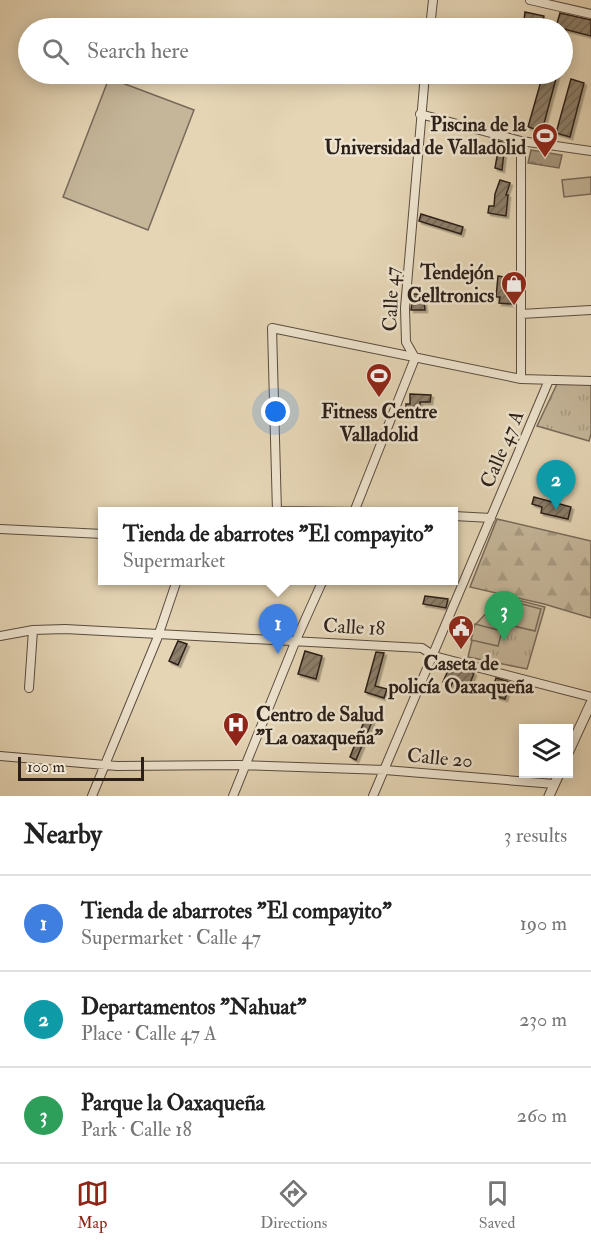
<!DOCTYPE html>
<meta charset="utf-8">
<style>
:root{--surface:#fff;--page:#f2f2f2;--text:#222;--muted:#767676;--line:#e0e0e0;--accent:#8f2418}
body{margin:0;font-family:"IM FELL Double Pica",serif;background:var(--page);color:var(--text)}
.controls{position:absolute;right:18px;bottom:18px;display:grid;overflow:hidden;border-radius:0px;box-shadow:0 3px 15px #0003}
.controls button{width:54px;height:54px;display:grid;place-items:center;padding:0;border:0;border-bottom:2px solid var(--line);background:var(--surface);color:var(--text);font:30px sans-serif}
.scale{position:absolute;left:18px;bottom:15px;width:126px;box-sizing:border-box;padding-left:6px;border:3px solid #2b1f19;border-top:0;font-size:16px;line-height:21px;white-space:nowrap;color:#2b1f19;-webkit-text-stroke:4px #eee4cf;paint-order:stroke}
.you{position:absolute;left:276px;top:412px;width:21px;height:21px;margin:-15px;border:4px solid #fff;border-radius:50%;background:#1a73e8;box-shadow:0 0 0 9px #1a73e833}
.badge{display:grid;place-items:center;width:39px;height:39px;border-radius:50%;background:var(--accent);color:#fff;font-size:20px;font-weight:700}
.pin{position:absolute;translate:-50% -50px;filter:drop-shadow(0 2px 3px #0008)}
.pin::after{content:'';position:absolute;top:32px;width:21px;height:18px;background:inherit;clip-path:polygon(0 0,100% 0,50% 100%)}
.popup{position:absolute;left:98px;top:507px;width:360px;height:78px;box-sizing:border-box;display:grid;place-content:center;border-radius:0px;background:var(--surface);filter:drop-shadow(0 2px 4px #0005);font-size:20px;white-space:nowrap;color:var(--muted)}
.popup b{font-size:22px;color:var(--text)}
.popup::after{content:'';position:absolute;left:50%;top:100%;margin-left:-12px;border:12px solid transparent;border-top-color:var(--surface)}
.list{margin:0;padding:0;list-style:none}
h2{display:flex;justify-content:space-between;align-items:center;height:78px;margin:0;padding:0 24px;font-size:26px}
h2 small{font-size:20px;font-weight:400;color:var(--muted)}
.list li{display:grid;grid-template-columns:39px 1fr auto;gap:18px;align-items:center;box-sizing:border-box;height:96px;padding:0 24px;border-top:2px solid var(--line)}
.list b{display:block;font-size:22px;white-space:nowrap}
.list p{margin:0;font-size:20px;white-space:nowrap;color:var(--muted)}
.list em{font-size:20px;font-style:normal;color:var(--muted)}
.icon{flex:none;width:33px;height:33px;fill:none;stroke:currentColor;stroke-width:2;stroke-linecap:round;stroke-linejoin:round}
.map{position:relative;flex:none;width:591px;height:796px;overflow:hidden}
.search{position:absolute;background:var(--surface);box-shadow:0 3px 15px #0003;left:18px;right:18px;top:18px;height:66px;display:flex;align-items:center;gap:15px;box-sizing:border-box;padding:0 21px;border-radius:33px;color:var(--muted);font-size:22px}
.sheet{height:366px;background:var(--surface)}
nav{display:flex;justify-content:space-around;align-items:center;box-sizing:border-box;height:84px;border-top:2px solid var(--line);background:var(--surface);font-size:16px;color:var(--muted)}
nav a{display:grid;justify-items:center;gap:3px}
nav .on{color:var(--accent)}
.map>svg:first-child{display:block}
.grass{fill:url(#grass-tufts);stroke:#786a5a;stroke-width:1.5}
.forest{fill:url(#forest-firs);stroke:#786a5a;stroke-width:1.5}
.pitch{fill:#c5b69a;stroke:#786a5a;stroke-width:1.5}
.water{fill:url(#water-ripples);stroke:#756757;stroke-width:1.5}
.building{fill:url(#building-hatch);stroke:#2b1f19;stroke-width:1.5;filter:url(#shadow)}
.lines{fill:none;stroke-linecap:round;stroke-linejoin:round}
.minor-casing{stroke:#5a4c40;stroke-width:10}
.tertiary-casing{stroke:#5a4c40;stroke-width:11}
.minor{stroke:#eee4cf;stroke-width:8}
.tertiary{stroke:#eee4cf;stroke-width:9}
.labels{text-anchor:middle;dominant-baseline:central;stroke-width:5;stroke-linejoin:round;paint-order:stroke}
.poi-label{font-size:20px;font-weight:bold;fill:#2b1f19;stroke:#eee4cf;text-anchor:end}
.street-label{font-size:20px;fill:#2b1f19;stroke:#eee4cf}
</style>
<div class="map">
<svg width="591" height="796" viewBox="0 0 591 796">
<defs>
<pattern id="grass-tufts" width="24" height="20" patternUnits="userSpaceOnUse" patternTransform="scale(1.5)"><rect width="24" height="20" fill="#c5b69a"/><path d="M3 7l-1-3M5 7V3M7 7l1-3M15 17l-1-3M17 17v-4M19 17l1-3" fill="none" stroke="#a99c84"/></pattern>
<pattern id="forest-firs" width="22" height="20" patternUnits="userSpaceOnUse" patternTransform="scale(1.5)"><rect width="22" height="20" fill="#c5b69a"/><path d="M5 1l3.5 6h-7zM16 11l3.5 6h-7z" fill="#a99c84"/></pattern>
<pattern id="water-ripples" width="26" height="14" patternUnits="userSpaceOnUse" patternTransform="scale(1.5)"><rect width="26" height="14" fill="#a69780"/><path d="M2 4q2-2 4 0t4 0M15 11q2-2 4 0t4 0" fill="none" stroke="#877b68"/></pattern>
<pattern id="building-hatch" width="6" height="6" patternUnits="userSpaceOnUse" patternTransform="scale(1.5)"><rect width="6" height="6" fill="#8c7e6a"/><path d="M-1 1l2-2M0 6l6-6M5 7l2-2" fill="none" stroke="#736756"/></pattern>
<filter id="shadow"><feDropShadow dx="2.5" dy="2.5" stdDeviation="0" flood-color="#0004"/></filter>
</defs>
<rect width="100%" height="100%" fill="#e5d5b5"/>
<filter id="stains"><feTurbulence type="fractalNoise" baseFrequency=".00333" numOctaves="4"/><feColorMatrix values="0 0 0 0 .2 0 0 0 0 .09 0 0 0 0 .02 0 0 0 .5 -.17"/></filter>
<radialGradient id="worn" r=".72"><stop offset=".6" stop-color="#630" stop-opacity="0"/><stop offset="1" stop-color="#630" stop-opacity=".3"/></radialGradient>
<path class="grass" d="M558,382l33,3v49l-2,7 -52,-15z
M502,596l43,11 -18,62 -59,-12 8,-33z"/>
<path class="forest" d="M497,519l94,22v77l-47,-14 -74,-17z"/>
<path class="pitch" d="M109,78l85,32 -46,120 -85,-33z
M591,177v17l-27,3 -2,-17z
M503,599l38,10 -6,22 -38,-9z
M475,624l27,7 -4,15 -27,-6z"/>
<path class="water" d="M531,150l31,5 -3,13 -31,-5z"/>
<path class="building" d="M525,12l19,4 -3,12h-14l2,-7 -5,-1z
M560,13l31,7v16l-35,-9z
M543,74l14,1 -15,56 -14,-4z
M571,79l13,4 -14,54 -14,-4z
M491,139l14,4 -3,27 -7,-2 3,-17 -9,-2z
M500,180l10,3 -4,12h2l-2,21 -18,-3 1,-7h5l1,-12z
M421,214l42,13 -2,7 -42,-13z
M498,276l12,2 -2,14 4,1 -1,11 -12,-1 1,-6h-4z
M413,294h10l2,16h-14z
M410,394l21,1 -1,7h-10v13l-14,-1v-10h4z
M534,497l37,10 -3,12 -27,-6 1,-6 -10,-3z
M425,596l23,3 -2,9 -23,-4z
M178,641l9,3 -9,21 -9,-4z
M305,651l17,5 -6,23 -18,-5z
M376,652l8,1 -9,33 12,3 -3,9 -19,-6z
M450,666l24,7 -5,13 -15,-6 -3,6 -8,-4z
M496,678l14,4 -5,17 -14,-4z
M367,714l7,3 -18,43 -6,-3z"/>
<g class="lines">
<defs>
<path id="minor" d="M530,0l61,14
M430,28l3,-28
M420,114l101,27 70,10
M521,141v238
M521,314l70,-4
M277,511l83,1
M277,512l-5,-184 249,51 70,2
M354,512l61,-154 -9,-16 -1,-34 20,-234
M454,516l37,2
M0,529l103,5
M0,636l33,-6 32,-1 357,19 12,8 157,41
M29,688l4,-58
M0,756l117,10 121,-1 147,5 169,14
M92,796l65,-157 20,-59
M233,796l63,-156 27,-60
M373,796l176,-416"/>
<path id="tertiary" d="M568,753l23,-50
M549,796l10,-22"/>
</defs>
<use href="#minor" class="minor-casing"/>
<use href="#tertiary" class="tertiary-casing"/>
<use href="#minor" class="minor"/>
<use href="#tertiary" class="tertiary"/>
</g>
<defs>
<symbol id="stadium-pin" viewBox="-11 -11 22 30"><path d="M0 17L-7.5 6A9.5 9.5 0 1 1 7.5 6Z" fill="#8f2418" stroke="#eee4cf"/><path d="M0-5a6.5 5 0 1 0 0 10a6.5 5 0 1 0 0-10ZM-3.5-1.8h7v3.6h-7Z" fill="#fff"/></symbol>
<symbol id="shop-pin" viewBox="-11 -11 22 30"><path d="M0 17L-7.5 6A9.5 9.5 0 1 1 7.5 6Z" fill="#8f2418" stroke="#eee4cf"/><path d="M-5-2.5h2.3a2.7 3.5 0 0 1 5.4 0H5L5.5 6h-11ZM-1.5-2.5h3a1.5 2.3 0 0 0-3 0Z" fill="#fff"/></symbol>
<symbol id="civic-pin" viewBox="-11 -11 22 30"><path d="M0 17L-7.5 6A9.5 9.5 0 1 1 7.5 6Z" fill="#8f2418" stroke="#eee4cf"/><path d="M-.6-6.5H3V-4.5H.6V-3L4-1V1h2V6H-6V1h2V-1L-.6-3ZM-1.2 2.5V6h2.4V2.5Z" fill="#fff"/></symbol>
<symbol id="hospital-pin" viewBox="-11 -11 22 30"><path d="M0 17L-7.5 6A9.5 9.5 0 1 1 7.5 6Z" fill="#8f2418" stroke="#eee4cf"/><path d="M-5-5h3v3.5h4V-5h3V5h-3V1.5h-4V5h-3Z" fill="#fff"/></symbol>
</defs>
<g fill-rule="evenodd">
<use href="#stadium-pin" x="530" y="121" width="30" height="40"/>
<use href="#shop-pin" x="499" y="269" width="30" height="40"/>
<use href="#stadium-pin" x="364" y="361" width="30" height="40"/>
<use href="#civic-pin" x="446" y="613" width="30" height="40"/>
<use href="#hospital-pin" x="221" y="710" width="30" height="40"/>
</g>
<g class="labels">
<g class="poi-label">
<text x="526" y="124">Piscina de la<tspan x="526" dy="23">Universidad de Valladolid</tspan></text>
<text x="494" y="272">Tendejón<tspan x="494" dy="23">Celltronics</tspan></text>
<text x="379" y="411" text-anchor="middle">Fitness Centre<tspan x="379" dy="23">Valladolid</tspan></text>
<text x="461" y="663" text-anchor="middle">Caseta de<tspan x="461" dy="23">policía Oaxaqueña</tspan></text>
<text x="256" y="714" text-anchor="start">Centro de Salud<tspan x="256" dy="23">"La oaxaqueña"</tspan></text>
</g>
<g class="street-label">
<text transform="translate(391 299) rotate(-88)">Calle 47</text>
<text transform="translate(502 449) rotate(-67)">Calle 47 A</text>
<text transform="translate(354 627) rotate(3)">Calle 18</text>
<text transform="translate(440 758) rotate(5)">Calle 20</text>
</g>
</g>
<rect width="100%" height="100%" filter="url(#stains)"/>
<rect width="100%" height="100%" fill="url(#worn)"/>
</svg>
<div class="controls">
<button><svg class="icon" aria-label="layers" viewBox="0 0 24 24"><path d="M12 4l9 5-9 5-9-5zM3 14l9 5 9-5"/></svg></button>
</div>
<div class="scale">100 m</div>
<div class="you"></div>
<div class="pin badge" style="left:278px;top:654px;background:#3f7fe0">1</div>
<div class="popup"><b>Tienda de abarrotes &quot;El compayito&quot;</b>Supermarket</div>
<div class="pin badge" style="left:556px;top:510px;background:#0f9aa8">2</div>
<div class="pin badge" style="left:504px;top:641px;background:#2e9e5b">3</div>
<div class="search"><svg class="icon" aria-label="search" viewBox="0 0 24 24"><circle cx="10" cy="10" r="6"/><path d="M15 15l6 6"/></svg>Search here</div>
</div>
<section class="sheet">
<h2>Nearby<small>3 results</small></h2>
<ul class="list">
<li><span class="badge" style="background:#3f7fe0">1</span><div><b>Tienda de abarrotes &quot;El compayito&quot;</b><p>Supermarket · Calle 47</p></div><em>190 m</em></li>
<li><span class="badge" style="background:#0f9aa8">2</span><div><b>Departamentos &quot;Nahuat&quot;</b><p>Place · Calle 47 A</p></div><em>230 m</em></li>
<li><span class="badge" style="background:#2e9e5b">3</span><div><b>Parque la Oaxaqueña</b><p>Park · Calle 18</p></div><em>260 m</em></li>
</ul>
</section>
<nav>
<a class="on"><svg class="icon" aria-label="map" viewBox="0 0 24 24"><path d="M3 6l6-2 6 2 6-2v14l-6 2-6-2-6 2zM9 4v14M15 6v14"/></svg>Map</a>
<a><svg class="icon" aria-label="directions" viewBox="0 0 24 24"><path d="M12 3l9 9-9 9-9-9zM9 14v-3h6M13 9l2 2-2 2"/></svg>Directions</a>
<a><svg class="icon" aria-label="saved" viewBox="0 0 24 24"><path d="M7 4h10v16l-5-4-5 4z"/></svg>Saved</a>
</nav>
